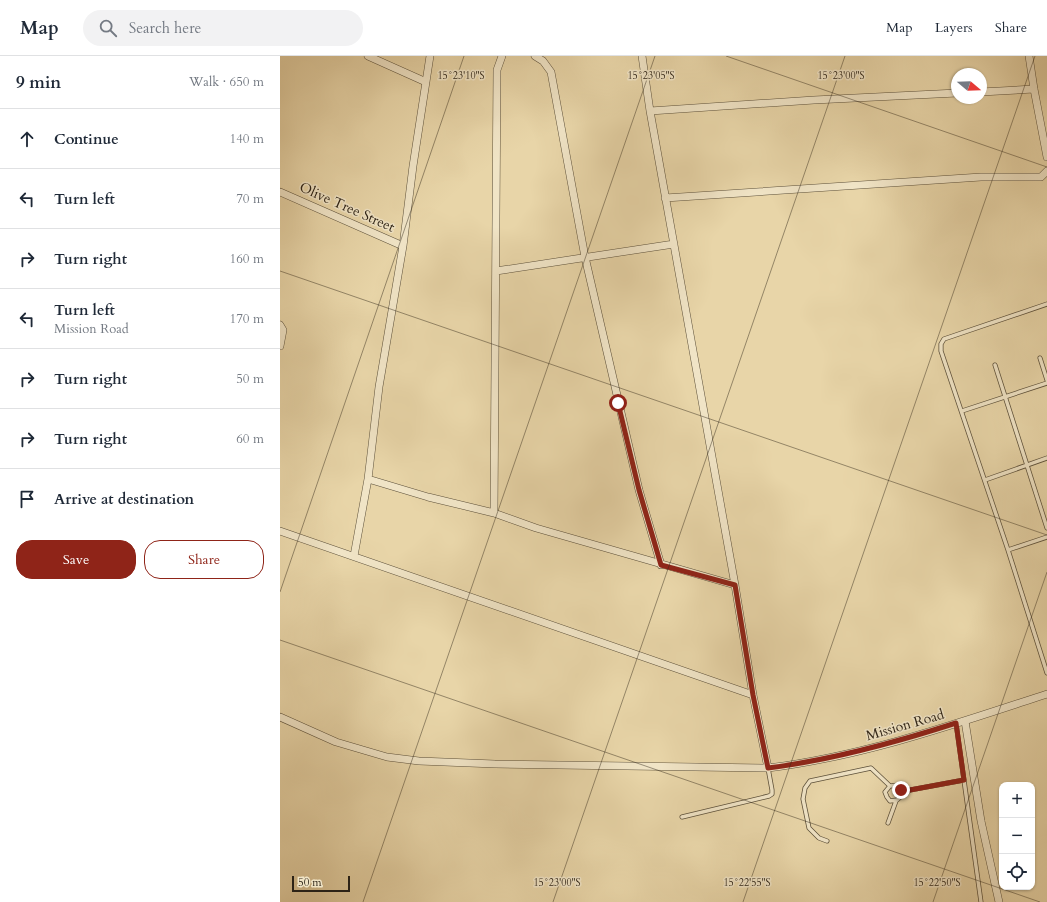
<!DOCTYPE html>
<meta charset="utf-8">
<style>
:root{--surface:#fff;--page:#f2f2f3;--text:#1f2937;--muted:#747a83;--line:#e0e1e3;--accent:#8f2418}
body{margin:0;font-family:Cardo,serif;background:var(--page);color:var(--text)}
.controls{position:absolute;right:12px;bottom:12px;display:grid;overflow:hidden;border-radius:8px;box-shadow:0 1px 3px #0004}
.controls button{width:36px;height:36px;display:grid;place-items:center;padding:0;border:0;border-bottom:1px solid var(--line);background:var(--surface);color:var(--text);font:20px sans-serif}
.compass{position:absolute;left:671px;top:12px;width:36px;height:36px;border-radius:50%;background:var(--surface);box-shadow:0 1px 3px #0004;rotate:109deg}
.scale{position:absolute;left:12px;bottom:10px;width:58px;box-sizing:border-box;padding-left:4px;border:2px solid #2d2316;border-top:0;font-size:11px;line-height:14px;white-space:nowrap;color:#2d2316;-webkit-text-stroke:3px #f0e4c6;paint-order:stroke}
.stop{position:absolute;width:12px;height:12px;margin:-9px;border:3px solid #8f2418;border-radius:50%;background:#fff}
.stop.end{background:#8f2418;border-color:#fff;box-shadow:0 1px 4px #0008}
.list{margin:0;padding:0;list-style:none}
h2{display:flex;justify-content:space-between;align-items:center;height:52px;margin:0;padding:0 16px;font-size:17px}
h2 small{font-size:13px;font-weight:400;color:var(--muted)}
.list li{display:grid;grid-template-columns:26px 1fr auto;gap:12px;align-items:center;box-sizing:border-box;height:60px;padding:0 16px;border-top:1px solid var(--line)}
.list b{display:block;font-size:15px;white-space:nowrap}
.list p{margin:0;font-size:13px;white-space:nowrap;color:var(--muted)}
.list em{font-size:13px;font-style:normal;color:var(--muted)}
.actions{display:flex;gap:8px;padding:12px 16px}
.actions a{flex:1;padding:9px 0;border:1px solid var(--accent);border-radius:16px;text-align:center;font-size:14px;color:var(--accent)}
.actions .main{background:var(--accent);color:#fff}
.icon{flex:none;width:22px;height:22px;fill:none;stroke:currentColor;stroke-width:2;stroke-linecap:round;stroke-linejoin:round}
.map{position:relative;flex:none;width:767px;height:846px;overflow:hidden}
header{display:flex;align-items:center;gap:24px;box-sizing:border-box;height:56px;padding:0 20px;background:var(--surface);border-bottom:1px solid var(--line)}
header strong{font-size:19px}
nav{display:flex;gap:22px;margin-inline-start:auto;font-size:14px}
.search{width:280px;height:36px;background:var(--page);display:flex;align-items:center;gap:10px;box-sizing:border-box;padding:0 14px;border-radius:22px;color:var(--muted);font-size:15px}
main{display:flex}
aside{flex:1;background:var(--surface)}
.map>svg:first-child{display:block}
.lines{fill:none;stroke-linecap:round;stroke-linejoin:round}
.lane-casing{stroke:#5c503a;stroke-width:5}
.street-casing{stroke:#5c503a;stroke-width:8}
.lane{stroke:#f0e4c6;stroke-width:3.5}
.street{stroke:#f0e4c6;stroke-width:7}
.route{stroke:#8f2418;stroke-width:5}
.ticks{fill:none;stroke:#2d2316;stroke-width:1;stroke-opacity:0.45}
.labels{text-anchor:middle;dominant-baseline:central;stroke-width:3;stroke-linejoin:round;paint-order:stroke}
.street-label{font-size:14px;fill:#2d2316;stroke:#f0e4c6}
.ticks-label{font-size:10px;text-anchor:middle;fill:#2d2316;stroke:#f0e4c6;stroke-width:3;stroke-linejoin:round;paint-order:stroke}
</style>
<header>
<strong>Map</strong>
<div class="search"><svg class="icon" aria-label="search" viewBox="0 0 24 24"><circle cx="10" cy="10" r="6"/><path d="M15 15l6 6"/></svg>Search here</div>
<nav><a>Map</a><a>Layers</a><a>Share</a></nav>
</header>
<main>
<aside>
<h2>9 min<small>Walk · 650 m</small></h2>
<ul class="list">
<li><svg class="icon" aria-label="ahead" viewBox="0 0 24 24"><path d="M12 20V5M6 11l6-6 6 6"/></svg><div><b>Continue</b></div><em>140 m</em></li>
<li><svg class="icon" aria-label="left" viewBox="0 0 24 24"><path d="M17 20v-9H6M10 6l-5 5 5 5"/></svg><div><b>Turn left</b></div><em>70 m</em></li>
<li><svg class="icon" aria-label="right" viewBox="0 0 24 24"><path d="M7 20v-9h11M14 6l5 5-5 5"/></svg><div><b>Turn right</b></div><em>160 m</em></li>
<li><svg class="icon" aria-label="left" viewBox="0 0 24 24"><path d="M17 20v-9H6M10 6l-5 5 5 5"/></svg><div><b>Turn left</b><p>Mission Road</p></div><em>170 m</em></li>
<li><svg class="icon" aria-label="right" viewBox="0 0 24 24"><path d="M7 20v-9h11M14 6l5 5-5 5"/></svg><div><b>Turn right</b></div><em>50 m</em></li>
<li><svg class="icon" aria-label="right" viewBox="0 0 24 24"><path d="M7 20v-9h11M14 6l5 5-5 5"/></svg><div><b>Turn right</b></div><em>60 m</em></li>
<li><svg class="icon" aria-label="arrive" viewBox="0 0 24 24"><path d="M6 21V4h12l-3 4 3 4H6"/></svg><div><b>Arrive at destination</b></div></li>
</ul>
<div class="actions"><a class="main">Save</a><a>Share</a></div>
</aside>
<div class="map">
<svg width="767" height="846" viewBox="0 0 767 846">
<rect width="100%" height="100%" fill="#e8d5a8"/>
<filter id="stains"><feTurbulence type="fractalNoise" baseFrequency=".005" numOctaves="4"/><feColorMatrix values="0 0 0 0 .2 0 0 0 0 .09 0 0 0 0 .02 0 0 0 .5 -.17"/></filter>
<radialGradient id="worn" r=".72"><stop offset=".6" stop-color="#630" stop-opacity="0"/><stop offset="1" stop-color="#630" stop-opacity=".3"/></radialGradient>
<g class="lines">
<defs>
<path id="lane" d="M767,248l-103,35 -3,5v7l67,199 39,123
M760,302l7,22
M715,309l52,163
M682,355l85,-28
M705,424l62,-22
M728,494l39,-13
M676,667l25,179
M621,740l9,-6 54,-10
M402,761l87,-21 3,-2v-4l-4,-22
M608,767l8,-22
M547,785l-8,-3 -10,-10 -6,-29 2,-11 5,-7 61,-13 19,18c10,-2 16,8 7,14l-7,1 -3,-4 -2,-5 5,-6"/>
<path id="street" d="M88,0l58,26
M255,0l8,5 8,11 34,185 54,233 22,75
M362,0l8,55 85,474 18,110 15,73
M749,0l5,33 13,68
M701,36l53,-3
M370,55l164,-11 143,-7
M0,136l123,54
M385,142l316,-21h60l6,-6
M216,215l178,-27
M0,269l3,5 -3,16
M88,423l60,18 66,16 42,15 199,57
M214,457l3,-443 5,-14
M0,475l473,164
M74,500l14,-77 11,-92 24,-141 10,-80 17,-110
M0,661l56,25 51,15 32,4 76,3 273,4c96,-12 187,-44 279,-74
M685,665l16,100 18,81"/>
</defs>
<use href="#lane" class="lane-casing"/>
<use href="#street" class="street-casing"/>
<use href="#lane" class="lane"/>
<use href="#street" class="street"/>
</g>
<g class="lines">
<path class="route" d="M338,347l21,87 22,75 74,20 18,110 15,73c64,-8 126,-25 188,-45l8,57 -54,10 -10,-2 1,2"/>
</g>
<path class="ticks" d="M446,0l321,111M0,215l767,264M0,536l184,-536M0,584l760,262M83,846l292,-846M273,846l292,-846M463,846l292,-846M653,846l114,-330"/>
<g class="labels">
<g class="street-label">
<text transform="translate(67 151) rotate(24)">Olive Tree Street</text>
<text transform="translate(625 669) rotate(-16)">Mission Road</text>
</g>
</g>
<g class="ticks-label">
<text x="181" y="23">15°23'10"S</text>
<text x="371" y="23">15°23'05"S</text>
<text x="561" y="23">15°23'00"S</text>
<text x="277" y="830">15°23'00"S</text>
<text x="467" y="830">15°22'55"S</text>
<text x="657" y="830">15°22'50"S</text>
</g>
<rect width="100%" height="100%" filter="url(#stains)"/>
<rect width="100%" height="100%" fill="url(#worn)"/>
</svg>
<div class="controls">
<button>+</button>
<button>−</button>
<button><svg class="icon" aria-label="locate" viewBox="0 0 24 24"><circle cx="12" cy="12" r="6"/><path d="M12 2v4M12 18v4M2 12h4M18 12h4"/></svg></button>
</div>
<svg class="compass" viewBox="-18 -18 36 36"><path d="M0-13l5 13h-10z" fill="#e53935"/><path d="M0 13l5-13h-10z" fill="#747a83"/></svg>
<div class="scale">50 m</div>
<div class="stop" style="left:338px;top:347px"></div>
<div class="stop end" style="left:621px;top:734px"></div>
</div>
</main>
